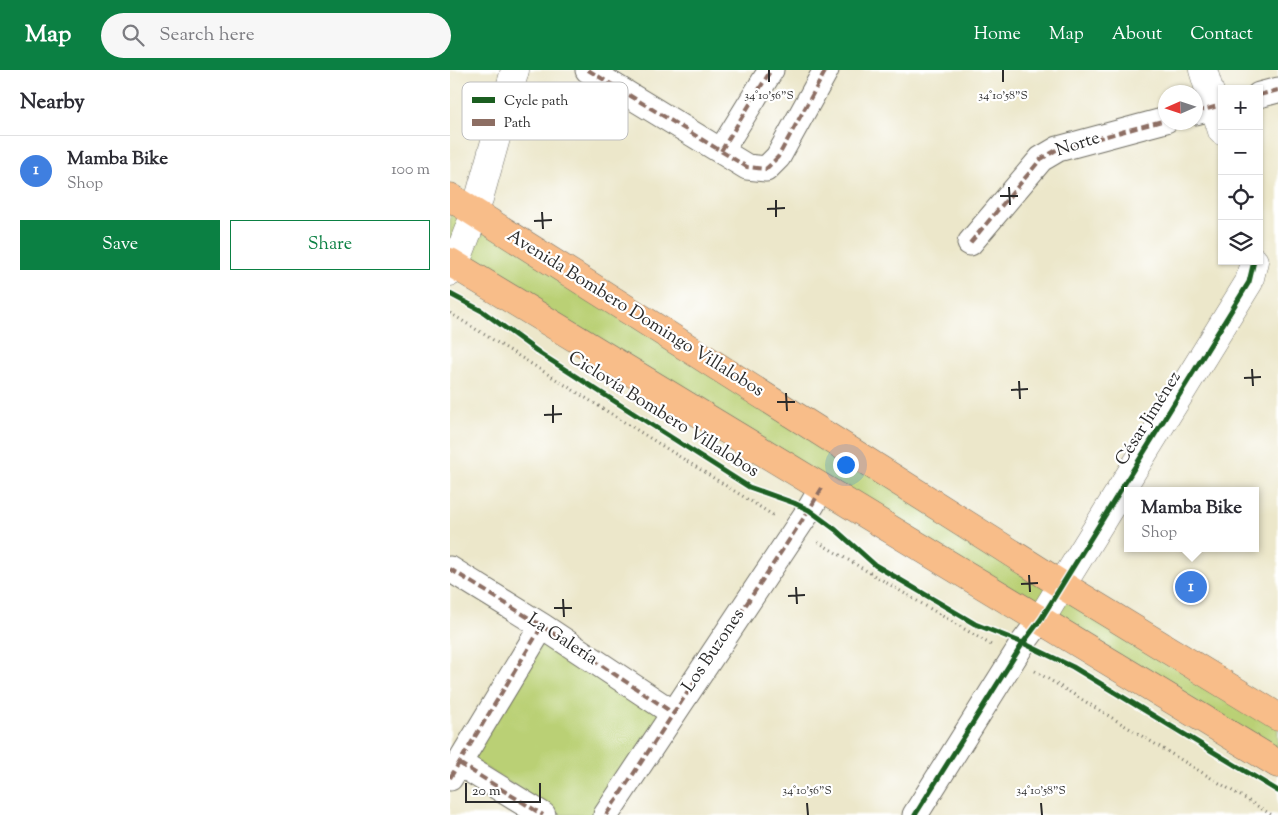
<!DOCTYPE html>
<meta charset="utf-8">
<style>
:root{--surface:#fff;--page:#f7f7f7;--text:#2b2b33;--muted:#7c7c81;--line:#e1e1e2;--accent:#0b8043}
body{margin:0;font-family:"Sorts Mill Goudy",serif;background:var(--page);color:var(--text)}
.controls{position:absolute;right:15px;top:15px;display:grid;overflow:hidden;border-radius:0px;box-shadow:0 1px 4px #0004}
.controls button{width:45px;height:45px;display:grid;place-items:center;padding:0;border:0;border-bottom:1px solid var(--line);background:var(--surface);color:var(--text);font:25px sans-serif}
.compass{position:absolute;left:708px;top:15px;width:45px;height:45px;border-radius:50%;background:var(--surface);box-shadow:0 1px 4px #0004;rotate:267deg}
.scale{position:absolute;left:15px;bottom:12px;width:76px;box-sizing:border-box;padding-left:5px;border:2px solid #2b2b2b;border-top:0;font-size:14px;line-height:18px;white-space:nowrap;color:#2b2b2b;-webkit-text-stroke:4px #fff;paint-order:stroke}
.you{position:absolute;left:395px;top:394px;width:18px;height:18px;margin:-12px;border:4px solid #fff;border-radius:50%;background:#1a73e8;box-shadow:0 0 0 8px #1a73e833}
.badge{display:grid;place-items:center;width:32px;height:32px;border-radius:50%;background:var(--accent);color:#fff;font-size:16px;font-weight:700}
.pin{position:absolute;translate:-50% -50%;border:2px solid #fff;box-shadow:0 1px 5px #0006}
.popup{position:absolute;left:674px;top:417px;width:135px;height:65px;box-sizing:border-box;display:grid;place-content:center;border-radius:0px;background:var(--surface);filter:drop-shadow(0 1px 4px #0005);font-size:16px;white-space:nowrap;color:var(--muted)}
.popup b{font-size:19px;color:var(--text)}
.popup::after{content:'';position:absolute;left:50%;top:100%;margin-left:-10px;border:10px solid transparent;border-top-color:var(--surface)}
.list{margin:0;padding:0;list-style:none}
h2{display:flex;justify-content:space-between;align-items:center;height:65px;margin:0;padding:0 20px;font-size:21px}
h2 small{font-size:16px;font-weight:400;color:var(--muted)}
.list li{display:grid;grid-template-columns:32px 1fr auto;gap:15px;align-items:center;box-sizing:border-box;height:70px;padding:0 20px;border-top:1px solid var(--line)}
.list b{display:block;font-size:19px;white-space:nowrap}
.list p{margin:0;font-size:16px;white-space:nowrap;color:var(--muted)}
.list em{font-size:16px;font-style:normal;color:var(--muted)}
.actions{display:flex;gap:10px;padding:15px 20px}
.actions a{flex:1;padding:11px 0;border:1px solid var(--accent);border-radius:0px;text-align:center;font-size:18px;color:var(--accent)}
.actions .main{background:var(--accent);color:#fff}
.icon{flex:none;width:28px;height:28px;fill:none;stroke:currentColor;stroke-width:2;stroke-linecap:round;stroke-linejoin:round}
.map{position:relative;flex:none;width:828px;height:745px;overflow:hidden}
header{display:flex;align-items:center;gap:30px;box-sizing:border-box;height:70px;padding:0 25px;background:var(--accent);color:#fff}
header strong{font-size:24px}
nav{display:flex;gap:28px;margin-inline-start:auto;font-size:18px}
.search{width:350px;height:45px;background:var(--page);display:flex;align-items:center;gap:12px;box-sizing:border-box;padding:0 18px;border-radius:28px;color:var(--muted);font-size:19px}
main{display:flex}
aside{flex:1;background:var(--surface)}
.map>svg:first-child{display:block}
.green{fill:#bad074;stroke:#727e50}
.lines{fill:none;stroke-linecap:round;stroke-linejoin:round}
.minor-casing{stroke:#6f6d63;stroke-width:27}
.tertiary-casing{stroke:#6f6d63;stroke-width:29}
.primary-casing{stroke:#6f6d63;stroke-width:29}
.path{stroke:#6f6d63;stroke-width:3;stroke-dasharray:1 4;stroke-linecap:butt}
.minor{stroke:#fff;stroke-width:25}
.tertiary{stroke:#fff;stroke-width:28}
.primary{stroke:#f8bd89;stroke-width:28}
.quiet{stroke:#8d6e63;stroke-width:4;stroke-dasharray:8 4;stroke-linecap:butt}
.cycleway-casing{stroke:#fff;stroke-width:8}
.cycleway{stroke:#1b5e20;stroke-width:5}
.ticks{fill:none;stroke:#2b2b2b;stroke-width:2}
.labels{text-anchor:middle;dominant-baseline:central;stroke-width:4.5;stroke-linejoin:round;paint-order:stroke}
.street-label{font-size:18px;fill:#2b2b2b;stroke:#fff}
.key{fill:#fff;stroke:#bfbfbf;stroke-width:1}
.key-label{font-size:14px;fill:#2b2b2b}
.ticks-label{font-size:12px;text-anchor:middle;fill:#2b2b2b;stroke:#fff;stroke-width:4.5;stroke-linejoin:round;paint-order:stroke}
</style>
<header>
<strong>Map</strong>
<div class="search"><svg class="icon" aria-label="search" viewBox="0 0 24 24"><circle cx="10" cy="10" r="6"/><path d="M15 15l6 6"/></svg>Search here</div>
<nav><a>Home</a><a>Map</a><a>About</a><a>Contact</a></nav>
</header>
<main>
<aside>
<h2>Nearby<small></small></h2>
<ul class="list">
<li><span class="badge" style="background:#3f7fe0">1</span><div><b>Mamba Bike</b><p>Shop</p></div><em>100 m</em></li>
</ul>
<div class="actions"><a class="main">Save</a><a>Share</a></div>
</aside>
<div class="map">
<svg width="828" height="745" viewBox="0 0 828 745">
<rect width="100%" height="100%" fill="#fff"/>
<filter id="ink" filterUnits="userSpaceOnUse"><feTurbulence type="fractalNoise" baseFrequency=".02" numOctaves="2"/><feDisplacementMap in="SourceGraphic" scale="10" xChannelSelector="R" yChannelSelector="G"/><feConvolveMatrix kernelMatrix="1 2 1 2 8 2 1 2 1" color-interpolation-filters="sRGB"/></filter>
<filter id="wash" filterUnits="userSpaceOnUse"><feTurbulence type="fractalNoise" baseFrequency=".0096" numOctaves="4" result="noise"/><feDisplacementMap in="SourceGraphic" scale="20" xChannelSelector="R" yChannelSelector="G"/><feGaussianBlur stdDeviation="1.12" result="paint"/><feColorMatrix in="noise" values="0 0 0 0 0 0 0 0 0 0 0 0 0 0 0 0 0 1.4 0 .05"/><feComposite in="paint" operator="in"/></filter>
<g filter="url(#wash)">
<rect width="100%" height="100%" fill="#ece7ca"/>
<path class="green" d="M0,135l828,519v38l-828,-506z
M94,569l118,75 -68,101h-34l-90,-57z"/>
</g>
<g filter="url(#ink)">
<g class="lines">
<defs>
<path id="minor" d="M138,0l159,97 19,2 12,-12 48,-87
M809,25l19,-5
M746,42l26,-7
M271,81l50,-81
M520,173l71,-84 17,-10 108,-29
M0,499l92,57 131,87
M9,693l84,52
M0,708l92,-152
M156,745l203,-305 13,-22
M465,745l108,-172 18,-24"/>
<path id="tertiary" d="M753,0l19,61
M0,202l5,-7 20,-52 40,-143
M591,549l208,-337 5,-21"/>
<path id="primary" d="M0,127l612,388 216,132
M0,192l828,502"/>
</defs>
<use href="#minor" class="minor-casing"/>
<use href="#tertiary" class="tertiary-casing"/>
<use href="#primary" class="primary-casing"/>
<path class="path" d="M0,243l326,204
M368,472l175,104
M585,601l237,144"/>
<use href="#minor" class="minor"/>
<use href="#tertiary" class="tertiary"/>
<use href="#primary" class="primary"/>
<path class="quiet" d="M138,0l159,97 19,2 12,-12 48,-87
M809,25l19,-5
M746,42l26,-7
M271,81l50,-81
M520,173l71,-84 17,-10 108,-29
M0,499l92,57 131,87
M9,693l84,52
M0,708l92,-152
M156,745l203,-305 13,-22"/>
<defs>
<path id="cycleway" d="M0,224l32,17 59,43 45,29 163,104 45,16 15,7 27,20 39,35 100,59 48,19 50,24 205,124
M465,745l108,-172 18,-24 21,-34 187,-303 5,-21"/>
</defs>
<use href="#cycleway" class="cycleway-casing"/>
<use href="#cycleway" class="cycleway"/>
</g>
</g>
<path class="ticks" d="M319,0v12M553,0v12M559,117l1,18M550,126h18M326,130v17M317,139l18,-1M92,142l1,17M84,151l18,-1M802,299l1,17M794,308l17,-1M569,311l1,18M561,320l17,-1M336,323l1,18M327,332h18M103,335v18M94,345l18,-1M579,505l1,17M571,514l17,-1M346,517l1,17M338,526l17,-1M113,529l1,18M104,538h18M357,733l1,12M591,733l1,12"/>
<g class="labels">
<g class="street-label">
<text transform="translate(628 75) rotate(-18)">Norte</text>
<text transform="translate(185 244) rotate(32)">Avenida Bombero Domingo Villalobos</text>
<text transform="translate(213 345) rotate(32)">Ciclovía Bombero Villalobos</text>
<text transform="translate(699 349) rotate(-58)">César Jiménez</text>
<text transform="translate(112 570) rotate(33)">La Galería</text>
<text transform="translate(264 581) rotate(-56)">Los Buzones</text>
</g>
</g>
<rect x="12" y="12" width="166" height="58" rx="8" class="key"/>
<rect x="22" y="27" width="23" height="6" fill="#1b5e20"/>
<rect x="22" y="49" width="23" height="7" fill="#8d6e63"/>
<g class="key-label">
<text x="54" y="35">Cycle path</text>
<text x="54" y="57">Path</text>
</g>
<g class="ticks-label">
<text x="319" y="29">34°10'56"S</text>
<text x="553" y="29">34°10'58"S</text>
<text x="357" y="724">34°10'56"S</text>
<text x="591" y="724">34°10'58"S</text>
</g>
</svg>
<div class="controls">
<button>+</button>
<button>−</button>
<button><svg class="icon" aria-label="locate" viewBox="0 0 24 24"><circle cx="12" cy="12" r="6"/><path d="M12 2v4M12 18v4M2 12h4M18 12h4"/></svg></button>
<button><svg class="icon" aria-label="layers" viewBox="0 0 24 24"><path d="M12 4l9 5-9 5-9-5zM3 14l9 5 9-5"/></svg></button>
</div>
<svg class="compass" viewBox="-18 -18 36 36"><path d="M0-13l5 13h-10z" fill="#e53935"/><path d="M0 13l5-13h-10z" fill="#7c7c81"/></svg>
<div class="scale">20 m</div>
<div class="you"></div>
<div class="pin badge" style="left:741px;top:517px;background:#3f7fe0">1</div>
<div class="popup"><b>Mamba Bike</b>Shop</div>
</div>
</main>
